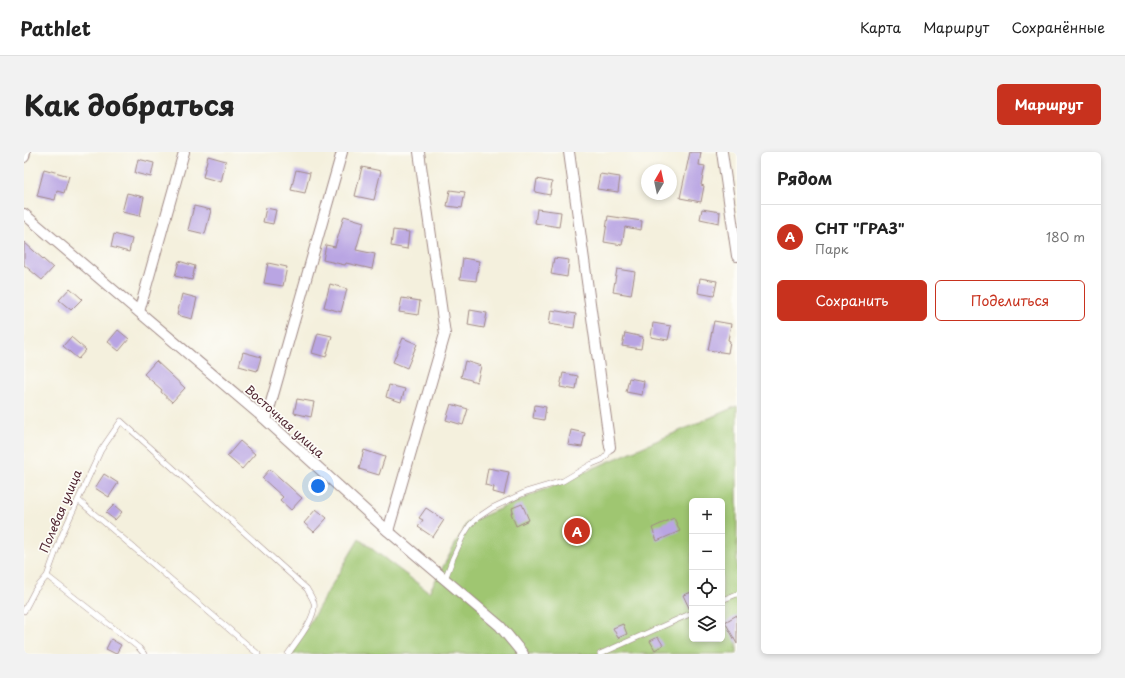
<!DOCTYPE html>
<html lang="ru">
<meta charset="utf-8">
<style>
:root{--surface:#fff;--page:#f2f2f2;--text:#222;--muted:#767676;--line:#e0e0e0;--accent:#c8321e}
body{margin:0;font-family:"Playpen Sans",sans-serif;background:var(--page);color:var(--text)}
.controls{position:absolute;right:12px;bottom:12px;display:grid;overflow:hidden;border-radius:6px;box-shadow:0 2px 6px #0003}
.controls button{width:36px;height:36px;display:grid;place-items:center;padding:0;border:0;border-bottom:1px solid var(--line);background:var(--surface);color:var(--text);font:20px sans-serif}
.compass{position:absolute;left:617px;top:12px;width:36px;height:36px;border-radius:50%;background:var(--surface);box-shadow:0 2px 6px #0003;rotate:9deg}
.you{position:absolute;left:294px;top:334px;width:14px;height:14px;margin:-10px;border:3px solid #fff;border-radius:50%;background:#1a73e8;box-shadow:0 0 0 6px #1a73e833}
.badge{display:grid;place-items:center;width:26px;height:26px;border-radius:50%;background:var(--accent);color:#fff;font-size:13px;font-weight:700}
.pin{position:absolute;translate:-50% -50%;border:2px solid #fff;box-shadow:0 1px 4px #0006}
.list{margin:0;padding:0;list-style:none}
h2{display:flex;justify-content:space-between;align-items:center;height:52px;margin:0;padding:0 16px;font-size:17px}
h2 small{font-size:13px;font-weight:400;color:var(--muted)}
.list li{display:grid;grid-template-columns:26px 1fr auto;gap:12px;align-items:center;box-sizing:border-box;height:64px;padding:0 16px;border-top:1px solid var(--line)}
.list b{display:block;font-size:15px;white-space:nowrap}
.list p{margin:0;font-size:13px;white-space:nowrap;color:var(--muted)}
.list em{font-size:13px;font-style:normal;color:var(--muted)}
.actions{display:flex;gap:8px;padding:12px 16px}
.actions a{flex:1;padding:9px 0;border:1px solid var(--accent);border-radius:6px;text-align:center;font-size:14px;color:var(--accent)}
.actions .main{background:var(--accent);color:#fff}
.icon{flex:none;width:22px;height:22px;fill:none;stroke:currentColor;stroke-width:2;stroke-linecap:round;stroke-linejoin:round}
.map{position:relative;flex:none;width:713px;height:502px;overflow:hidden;border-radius:6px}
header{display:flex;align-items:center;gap:24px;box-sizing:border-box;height:56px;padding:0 20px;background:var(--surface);border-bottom:1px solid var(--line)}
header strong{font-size:19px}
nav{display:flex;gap:22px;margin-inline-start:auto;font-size:14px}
.intro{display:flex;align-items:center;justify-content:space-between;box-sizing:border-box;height:96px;padding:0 24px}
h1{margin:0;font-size:28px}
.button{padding:10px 18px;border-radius:6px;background:var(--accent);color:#fff;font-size:14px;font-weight:700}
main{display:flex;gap:24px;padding:0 24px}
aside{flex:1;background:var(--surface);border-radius:6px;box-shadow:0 2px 6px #0003}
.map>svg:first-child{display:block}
.green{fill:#9fc671;stroke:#74724e;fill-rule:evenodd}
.building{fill:#b9a5e3}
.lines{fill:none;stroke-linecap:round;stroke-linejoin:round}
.lane-casing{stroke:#9f8884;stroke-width:6}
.street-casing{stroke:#9f8884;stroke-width:12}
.lane{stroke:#fff;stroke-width:5}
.street{stroke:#fff;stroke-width:10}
.labels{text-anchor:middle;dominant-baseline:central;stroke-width:3.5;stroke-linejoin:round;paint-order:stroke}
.street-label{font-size:12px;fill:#4a1f2b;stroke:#fdfcf7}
</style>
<header>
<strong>Pathlet</strong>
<nav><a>Карта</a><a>Маршрут</a><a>Сохранённые</a></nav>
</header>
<div class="intro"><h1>Как добраться</h1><a class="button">Маршрут</a></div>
<main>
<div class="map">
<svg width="713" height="502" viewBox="0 0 713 502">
<rect width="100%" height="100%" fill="#fdfcf7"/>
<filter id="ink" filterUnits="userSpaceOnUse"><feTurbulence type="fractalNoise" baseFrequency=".025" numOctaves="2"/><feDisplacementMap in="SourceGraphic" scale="8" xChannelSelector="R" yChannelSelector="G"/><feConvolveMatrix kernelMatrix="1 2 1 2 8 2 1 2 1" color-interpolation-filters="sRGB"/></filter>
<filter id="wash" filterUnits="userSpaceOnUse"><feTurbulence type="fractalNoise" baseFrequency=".012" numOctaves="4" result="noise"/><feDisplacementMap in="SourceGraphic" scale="16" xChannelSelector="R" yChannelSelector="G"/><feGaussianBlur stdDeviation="0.9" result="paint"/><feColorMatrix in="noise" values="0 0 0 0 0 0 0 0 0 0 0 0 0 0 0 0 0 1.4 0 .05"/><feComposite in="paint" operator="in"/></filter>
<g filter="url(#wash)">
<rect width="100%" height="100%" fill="#f4f0dd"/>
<path class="green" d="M713,254v248h-446l68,-115 70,53 38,-69zM668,349h30v138h-30z"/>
<g id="blocks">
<path class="building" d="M666,0h11l-2,13 6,1 -4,19 3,1 -3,16 -21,-4z
M184,4l18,5 -5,21 -18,-5z
M114,7l16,4 -3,14 -16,-4z
M338,15l19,4 -7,29 -19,-4z
M20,17l25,7 -5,17 -7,-2 -2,9 -18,-4z
M272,18l14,3 -5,20 -14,-3z
M576,22l20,3 -2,15 -21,-3z
M513,27l15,3 -2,13 -15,-3z
M426,38l15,2 -3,16 -15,-2z
M103,41l17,4 -4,19 -18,-4z
M170,54l17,4 -6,24 -17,-4z
M242,56l10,2 -3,14 -10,-2z
M513,57l24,3 -2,15 -24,-4z
M678,57l18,3 -1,11 -19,-4z
M320,64l20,6 -8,28 19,4 -3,15 -26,-6 -1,2 -22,-5 3,-15 9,2z
M584,64l34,5 -1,9 -16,-3 -3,18 -18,-3z
M369,78l16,2 -2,17 -16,-3z
M90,82l18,5 -3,13 -18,-5z
M0,90l29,26 -11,12 -18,-15z
M439,106l16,3 -3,20 -16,-2z
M530,106l15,2 -2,17 -16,-3z
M155,109l16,5 -3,14 -17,-4z
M244,111l19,4 -4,19 -19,-3z
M593,117l18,3 -4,23 -18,-3z
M676,126l17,3 -3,15 -16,-3z
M306,132l17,5 -6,23 -17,-5z
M46,136l12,11 -11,11 -12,-10z
M158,142l15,4 -5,21 -15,-4z
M378,146l18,3 -2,14 -19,-3z
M446,158l17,3 -3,15 -16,-3z
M527,158l25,4 -2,14 -25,-4z
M690,169l17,3 -3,16 2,1 -2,12 -20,-3z
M629,171l18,3 -3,14 -17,-3z
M94,178l11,9 -10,12 -11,-9z
M294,181l14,3 -6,21 -14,-4z
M601,181l18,4 -2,12 -19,-3z
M47,185l15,13 -8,9 -15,-13z
M379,186l14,6 -10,24 -14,-6z
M219,200l18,5 -4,14 -18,-5z
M132,209l29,27 -13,14 -11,-10 1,-2 -18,-16z
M441,209l16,5 -4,16 -16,-5z
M539,221l15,3 -2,14 -16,-3z
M605,226l15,3 -2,14 -16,-3z
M365,233l16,4 -4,13 -15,-5z
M273,247l17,3 -3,15 -17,-4z
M427,252l17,5 -5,16 -17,-5z
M511,253l11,2 -2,13 -11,-2z
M547,278l14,3 -3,14 -14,-2z
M216,289l15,13 -13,15 -15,-13z
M340,298l21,7 -6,18 -20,-6z
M464,316l21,4 -5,23 -11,-3 1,-5 -9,-2z
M246,317l32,29 -11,12 -11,-10 3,-3 -21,-19z
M80,322l14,9 -9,14 -14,-9z
M498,352l7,16 -13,6 -5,-13 2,-1 -1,-4z
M90,353l8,7 -7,8 -9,-7z
M402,356l18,12 -11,17 -15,-10 5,-7 -4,-2z
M292,357l11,9 -13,14 -10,-9z
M650,366l6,13 -23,10 -5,-13z
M668,440v17l-2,1 -7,-15z
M713,463v29l-12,-22z
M599,472l4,10 -9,4 -5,-10z
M634,485l5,8 -8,5 -5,-9z
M87,487l10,6 -5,9 -10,-5z"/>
</g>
</g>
<g filter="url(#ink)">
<use href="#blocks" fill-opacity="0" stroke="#9f8884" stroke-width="1"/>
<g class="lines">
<defs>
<path id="lane" d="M54,348l180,154
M23,424l92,72 5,6
M421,427l8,-21 10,-22 7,-11 7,-7 15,-10 34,-16 37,-11 29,-17 10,-4 5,-5 3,-8
M698,448l15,-6
M0,459l11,-21 12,-14 14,-39 40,-87 20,-29 186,168c2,4 6,10 7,14 3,14 -18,39 -26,51
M576,502l92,-41"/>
<path id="street" d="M545,0l41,295
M698,0l15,104
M0,5l1,-5
M0,62l242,206 122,111 112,95 23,28
M115,160l45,-160
M242,268l76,-268
M364,379l57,-197 -26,-182"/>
</defs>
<use href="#lane" class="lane-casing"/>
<use href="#street" class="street-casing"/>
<use href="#lane" class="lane"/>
<use href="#street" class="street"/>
</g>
</g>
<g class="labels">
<g class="street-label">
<text transform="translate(261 269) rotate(42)">Восточная улица</text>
<text transform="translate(36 359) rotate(-67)">Полевая улица</text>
</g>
</g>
</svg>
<div class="controls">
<button>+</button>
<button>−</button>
<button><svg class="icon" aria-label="locate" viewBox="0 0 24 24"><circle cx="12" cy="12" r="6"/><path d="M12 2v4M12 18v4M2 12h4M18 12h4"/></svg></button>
<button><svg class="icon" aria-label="layers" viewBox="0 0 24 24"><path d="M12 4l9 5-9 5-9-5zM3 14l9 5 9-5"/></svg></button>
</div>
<svg class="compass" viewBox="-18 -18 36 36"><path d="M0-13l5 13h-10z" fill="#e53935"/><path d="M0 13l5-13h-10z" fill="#767676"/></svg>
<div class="you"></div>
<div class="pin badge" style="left:553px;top:379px">A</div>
</div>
<aside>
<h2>Рядом<small></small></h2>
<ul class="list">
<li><span class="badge">A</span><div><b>СНТ &quot;ГРАЗ&quot;</b><p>Парк</p></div><em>180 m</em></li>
</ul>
<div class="actions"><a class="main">Сохранить</a><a>Поделиться</a></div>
</aside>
</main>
